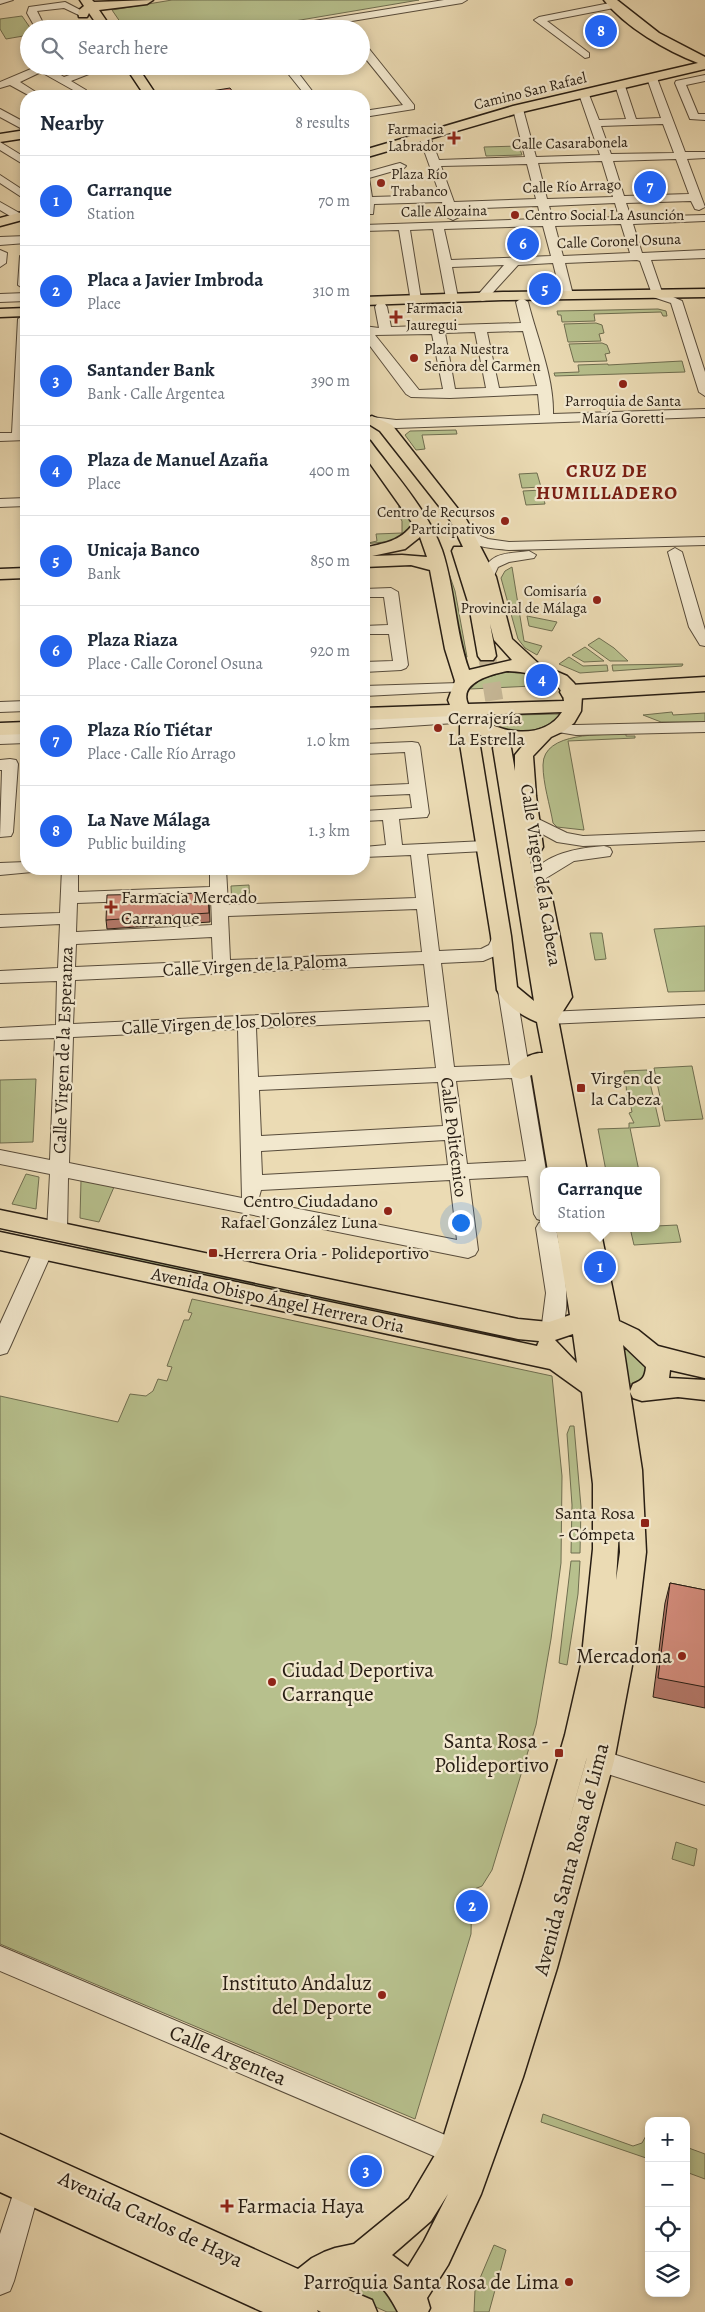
<!DOCTYPE html>
<meta charset="utf-8">
<style>
:root{--surface:#fff;--page:#f2f2f3;--text:#1f2937;--muted:#747a83;--line:#e0e1e3;--accent:#2563eb}
body{margin:0;font-family:Alegreya,serif;background:var(--page);color:var(--text)}
.controls{position:absolute;right:15px;bottom:15px;display:grid;overflow:hidden;border-radius:10px;box-shadow:0 2px 8px #0003}
.controls button{width:45px;height:45px;display:grid;place-items:center;padding:0;border:0;border-bottom:1px solid var(--line);background:var(--surface);color:var(--text);font:25px sans-serif}
.you{position:absolute;left:460px;top:1222px;width:18px;height:18px;margin:-12px;border:4px solid #fff;border-radius:50%;background:#1a73e8;box-shadow:0 0 0 8px #1a73e833}
.badge{display:grid;place-items:center;width:32px;height:32px;border-radius:50%;background:var(--accent);color:#fff;font-size:16px;font-weight:700}
.pin{position:absolute;translate:-50% -50%;border:2px solid #fff;box-shadow:0 1px 5px #0006}
.popup{position:absolute;left:540px;top:1167px;width:120px;height:65px;box-sizing:border-box;display:grid;place-content:center;border-radius:10px;background:var(--surface);filter:drop-shadow(0 1px 4px #0005);font-size:16px;white-space:nowrap;color:var(--muted)}
.popup b{font-size:19px;color:var(--text)}
.popup::after{content:'';position:absolute;left:50%;top:100%;margin-left:-10px;border:10px solid transparent;border-top-color:var(--surface)}
.list{margin:0;padding:0;list-style:none}
h2{display:flex;justify-content:space-between;align-items:center;height:65px;margin:0;padding:0 20px;font-size:21px}
h2 small{font-size:16px;font-weight:400;color:var(--muted)}
.list li{display:grid;grid-template-columns:32px 1fr auto;gap:15px;align-items:center;box-sizing:border-box;height:90px;padding:0 20px;border-top:1px solid var(--line)}
.list b{display:block;font-size:19px;white-space:nowrap}
.list p{margin:0;font-size:16px;white-space:nowrap;color:var(--muted)}
.list em{font-size:16px;font-style:normal;color:var(--muted)}
.icon{flex:none;width:28px;height:28px;fill:none;stroke:currentColor;stroke-width:2;stroke-linecap:round;stroke-linejoin:round}
.map{position:relative;flex:none;width:705px;height:2312px;overflow:hidden}
.search{position:absolute;background:var(--surface);box-shadow:0 2px 8px #0003;left:20px;top:20px;width:350px;height:55px;display:flex;align-items:center;gap:12px;box-sizing:border-box;padding:0 18px;border-radius:28px;color:var(--muted);font-size:19px}
.panel{position:absolute;background:var(--surface);box-shadow:0 2px 8px #0003;left:20px;top:90px;width:350px;height:785px;border-radius:20px}
.map>svg:first-child{display:block}
.green{fill:#b7c08d;stroke:#6f6e50}
.lines{fill:none;stroke-linecap:round;stroke-linejoin:round}
.major-tunnel{stroke:#c4b594;stroke-width:18;stroke-dasharray:18 9;stroke-linecap:butt}
.minor-casing{stroke:#584c3b;stroke-width:2}
.major-casing{stroke:#271d13;stroke-width:3}
.highway-casing{stroke:#271d13;stroke-width:3}
.minor{fill:#f2e8ce;fill-rule:evenodd}
.major{fill:#ebdbb4;fill-rule:evenodd}
.highway{fill:#ebdbb4;fill-rule:evenodd}
.wall{fill:#b47869;stroke:#271d13}
.building{fill:#d18b7a;stroke:#271d13}
.poi-dot{fill:#8f2418;stroke:#f2e8ce;stroke-width:2}
.labels{text-anchor:middle;dominant-baseline:central;stroke-width:4.5;stroke-linejoin:round;paint-order:stroke}
.far-street-label{font-size:15px;fill:#271d13;stroke:#f2e8ce}
.far-poi-label{font-size:15px;fill:#271d13;stroke:#f2e8ce;text-anchor:start}
.poi-label{font-size:18px;fill:#271d13;stroke:#f2e8ce;text-anchor:start}
.street-label{font-size:18px;fill:#271d13;stroke:#f2e8ce}
.far-district-label{font-size:19px;font-weight:bold;letter-spacing:1px;fill:#7a1f14;stroke:#f2e8ce}
.near-poi-label{font-size:21px;fill:#271d13;stroke:#f2e8ce;text-anchor:end}
.near-street-label{font-size:21px;fill:#271d13;stroke:#f2e8ce}
</style>
<div class="map">
<svg width="705" height="2312" viewBox="0 0 705 2312">
<rect width="100%" height="100%" fill="#ebdbb4"/>
<filter id="stains"><feTurbulence type="fractalNoise" baseFrequency=".004" numOctaves="4"/><feColorMatrix values="0 0 0 0 .2 0 0 0 0 .09 0 0 0 0 .02 0 0 0 .5 -.17"/></filter>
<radialGradient id="worn" r=".72"><stop offset=".6" stop-color="#630" stop-opacity="0"/><stop offset="1" stop-color="#630" stop-opacity=".3"/></radialGradient>
<path class="green" d="M172,0h247l-172,29h-122l-13,-19z
M22,16l9,13h-2v6l-23,4 -6,-10v-10z
M519,146l3,9 -36,1 -2,-9z
M658,309l8,2 1,5h-4l-2,-4 -67,2 1,7 -33,1 -1,-7h-3l-1,-4z
M596,323l6,2 2,8 -5,1 2,7 -33,1 -4,-18z
M602,343l5,2 3,8 -5,1 2,7 -33,1 -5,-18z
M682,361l3,11 -130,4 -1,-3 25,-1 -1,-7 30,-1v1z
M456,430l1,4 -35,1 3,14 -9,1 -11,-15 5,-4z
M537,473l4,14 -19,1 -3,-14z
M542,490l3,14 -19,1 -3,-14z
M399,506l13,15 -3,11 -15,9 -30,3 13,-3 -1,-7 26,-1v-12l-4,-6z
M442,553l13,38 12,66 -6,1z
M512,567l12,74 18,5 -5,9 -12,-7 -7,-9 -17,-61 4,-7z
M527,616l30,6 -5,9 -23,-5z
M599,638l15,10 14,13h-18l-22,-16z
M585,647l19,14 -20,1 -12,-7z
M569,657l14,9 24,-1 1,6 -28,2 -21,-9z
M683,664l-1,2 -69,5 -1,-6z
M505,672l27,2 22,11 -84,4 11,-10z
M672,712l1,3 32,-2v9h-44l-18,-7z
M560,714c-14,18 -44,22 -65,15 -7,-3 -14,-9 -20,-13z
M626,734v2h9v2l-67,3 16,89 -27,-3 -4,-4c-3,-18 -10,-39 -10,-58 0,-34 60,-30 83,-31z
M249,885l1,21 -18,1 -1,-21z
M705,926v65l-37,1 -14,-63z
M590,933h12l4,26 -11,1z
M692,1066l11,53 -38,2 -11,-53z
M647,1070l13,56 -30,2 9,43h-33l-8,-42 31,-1v-5h5l-5,-10 3,-1 -2,-10h-3l-1,-20 -3,-1 -1,-4h3l-1,-6z
M36,1079l-3,63 -33,1v-63z
M26,1174l13,3 -3,32 -24,-5z
M81,1180l33,7 -15,35 -19,-4z
M677,1225l4,17 -47,3 -4,-17h26v-2z
M88,1246l202,42 -3,7 -201,-43z
M301,1290l202,43 -2,7 -202,-43z
M192,1299l360,77 10,100 -1,87 -10,76 -15,86 -44,145 -10,16 -10,4 -1,44 -56,185 -415,-175v-548l118,26 12,-28 16,2 7,-5 5,-12 9,2 5,-14 -5,-1 17,-46h5l3,-7 -4,-1z
M621,1344l25,21c3,12 -6,20 -18,19z
M570,1426h4l7,81 -1,46h-9l1,-48 -5,-71z
M571,1561h9l-2,33 -11,71 -8,-2z
M676,1842l21,7 -3,17 -22,-7z
M543,2114l90,32 9,-3 5,-9 2,1v24l-108,-37z
M686,2147l19,7v25l-19,-7z
M494,2245l12,5 -17,62h-15l1,-22z
M355,2273c23,9 34,14 42,39h-10l-63,-28z"/>
<g class="lines">
<path class="major-tunnel" d="M487,656l15,92"/>
<defs>
<path id="minor" d="M0,0h13l-13,4z
M444,0h23l-5,3 -159,26h-25l5,-3z
M65,2l23,12 -5,3 -19,-9 -27,3 7,14 13,4h-21l-9,-16 2,-6z
M615,2l4,1v4l-72,14 42,32v4l-4,1 -51,-38 5,-3z
M362,44l4,1 48,60v4l-50,8v-6l39,-6 -42,-52z
M38,66h14l-2,2 14,9 30,-11 10,2 -33,13 15,9v4l-4,1 -41,-23 -21,10 22,14h-12l-20,-11 -10,3v-6z
M282,66h11l23,30h-10z
M652,75l5,3 28,74h20v6l-18,1 18,48 -6,3 -4,-1 -4,-8 -65,2 5,14 74,-2v6l-72,3 9,29 63,-3v8l-54,2 11,32 20,9 23,71v24l-6,-4 -28,-89 -18,-6 -13,-36 -3,-1 -72,3 8,32 -6,4 -6,-4 -8,-32 -35,2 -32,35 -4,1 -6,-4 28,-32 -52,2 6,31 -6,4 -6,-4 -13,-69 -23,1 11,69 -2,3h-8l-12,-72 -35,1v-6l177,-6 -3,-13 -82,3 3,8 -6,3 -6,-3 -5,-15 -68,2 -1,10h-8l-1,-41 32,-9 4,-1 6,3 -2,2 -35,10 3,19 68,-2 -20,-56 -13,-3v-4l22,2 10,26 86,-3 -12,-48 5,-3 5,3 13,48 64,-2 -21,-61 5,-3 4,1 11,28 27,-1 -10,-31 5,-3 4,1 11,33 25,-1 -14,-40zM663,124l11,29 -63,1 -10,-28zM676,159l13,35 -65,2 -11,-35zM602,161l11,36 -66,2 -9,-36zM527,164l9,35 -82,3 -13,-36zM615,203l4,14 -66,2 -4,-13zM621,224l9,29 -67,3 -8,-30zM543,226l8,30 -100,4 -7,-31z
M705,75v6l-19,4 12,29h7v6l-15,-1 -15,-36 1,-2z
M0,109l26,14v8l-26,-14z
M0,142l26,16v8l-26,-16z
M0,175l26,17v8l-26,-17z
M0,202l23,13 2,2 -2,2h-8l-15,-9z
M26,236v7l-26,2v-8z
M0,250l7,3 -1,10 -6,4z
M26,252v36l-2,1 -6,-4 2,-29z
M26,293v8l-26,1v-8z
M522,298l6,4c9,36 26,75 25,112l152,-5v8l-309,11 -29,-4 -2,-3 7,-4 24,3 144,-5 -2,-21 -88,4 -39,-1 -5,-3 -42,-56v-12l15,2 -4,-21 2,-3h8l2,3 4,20 130,-4 -5,-21zM523,331l14,55 -38,2 -12,-56zM475,332l11,56 -31,1 -10,-56zM432,334l11,55 -24,1 -44,-55z
M24,315l2,1v124l-26,1v-8h12l6,-114z
M26,498v8l-26,1v-8z
M466,530l22,9 21,3 196,-5v8l-196,5c-16,-2 -39,-2 -50,-16l2,-3z
M675,548l7,4 23,78v16l-5,-1 -11,-18 -21,-75z
M529,551l7,4 -2,3 -25,4 -11,5 -6,13h-10l-2,-3c10,-25 24,-23 49,-26z
M391,588l7,4 10,73 -2,3 -5,2 -37,2v-10l29,-1 -4,-27h-25v-8l24,-1 -4,-28h-20v-8z
M459,683l5,2 3,3 -3,3 -100,5v-10z
M26,701v10l-26,1v-10z
M465,714l5,2 3,3 -3,3 -106,7v-10z
M705,722v10l-129,3 -24,-4 -3,-3 3,-3h24z
M26,733v10l-26,1v-10z
M412,742l6,1 2,4 9,66 -2,4 -28,2 3,26 83,-4 6,1 2,4 -2,4 -6,1 -58,3 12,97 42,-2 8,-4 6,-13 6,-2 6,2 3,4 -8,17 -19,8 -42,2 13,104 56,-2 -12,-75 3,-4 6,-2 6,2 3,4 30,181h-2v57h12c6,34 19,77 2,110l-7,2 -7,-2 -3,-6 5,-39 -10,-65 3,-5 4,-2 -6,-2 -3,-5 -6,-38 -59,3 9,71 -3,5 -7,3 -400,-80 -1,53 -3,5 -7,3 -7,-3 -3,-5 3,-57 -50,-10v-14l50,10 5,-122 -55,2v-12l56,-3 1,-44 -57,2v-12l58,-3 2,-44 -60,3v-12l60,-2 2,-44h16v23l132,-5v-18h16l2,36 188,-7 -5,-43 -47,2v-10l22,-2 -3,-25 -19,1v-10l48,-3 -2,-14 -46,2v-10l45,-2 -4,-32 -41,2v-10zM211,898l1,27 -136,7 1,-29zM417,909l5,43 -192,8 -2,-44zM212,937l1,24 -138,6 1,-23zM424,964l5,43 -356,17 2,-44zM430,1020l6,48 -178,9 -2,-49zM238,1029l4,169 -173,-35 4,-126zM512,1078l14,83 -59,3 -11,-83zM438,1082l5,44 -182,10 -2,-46zM445,1140l3,25 -186,10 -1,-24zM450,1180l7,60 -199,-39 3,-11z
M10,759l6,1 2,4 -5,68 -2,4 -11,1 2,-67h-2v-10z
M530,815l37,18 16,3 122,-5v10l-122,5 -26,-4 -33,-18 -2,-4 2,-4z
M604,846l6,2 2,4 -2,4 -36,5 -36,22 -6,-2 -2,-4c14,-24 49,-29 74,-31z
M26,862v7h8l-2,3 -32,3v-12z
M705,1005v12l-158,7 -6,-1 -3,-5 3,-5 6,-1z
M43,1242l7,3 3,5 -43,97 -3,6 -7,2v-31l36,-79z
M600,1750l105,33v22l-113,-36 -4,-8 4,-8z
M0,1946l464,197 4,9 -4,9 -9,4 -455,-194z
M27,2175l9,4 4,9 -26,93 -4,10 -10,4v-61l18,-55z"/>
<path id="major" d="M80,0h12l2,2 59,-2 -6,4 -48,6 13,19h-12l-11,-16 -2,4h-8l-1,-6 6,-5z
M604,0h13l42,33 46,24v12l-183,43 -158,46v-8l149,-44 185,-43c-31,-12 -73,-36 -94,-63z
M125,66h12l20,30h-12z
M26,130v8l-26,4v-8z
M26,211v8l-26,7v-8z
M705,289v8l-202,3 -139,5v-8l139,-5z
M26,308v8l-26,1v-8z
M372,416l20,9 74,94 30,58 16,62 27,25 28,12 7,7 8,13 -1,15 -7,12 -10,8 -13,6 -18,19 3,40 7,51 -3,5 -11,1 6,35 6,-2 7,2 3,5 21,104 -14,22 29,152h-39l-16,-96 -11,4 -8,-2 -3,-6c5,-9 22,-19 33,-18l-6,-31c-15,-6 -32,-17 -40,-32l-6,-54 -31,-192v-22l-5,-6 -91,4v-12l86,-3 -2,-5 7,-19 -10,-32 -15,-79 -19,-5 -47,2v-10h3l-3,-1v-8c20,-5 36,-6 49,-24l-49,-69v-16l6,2c25,34 57,68 72,109 13,39 13,81 27,120l43,-10 -18,-20 -4,-16 6,32 -3,4h-12l-3,-4 -9,-51 -17,-54 2,-4h9l-13,-27 -70,-89 -16,-10 2,-3zM420,537l7,20 -25,-2 -30,1 33,-7zM507,671c19,1 56,5 57,30l-96,3c-10,-22 25,-30 39,-33zM562,712c-18,29 -64,22 -86,3zM478,734l21,8 25,2 -9,11v16l-4,-23 -2,-4 -7,-2 -7,2 -2,4 41,253 -17,-14 -6,-51z
M26,568v10l-26,1v-10z
M26,722v12l-26,1v-12z
M0,1210l518,109 31,3 21,-7 -14,-87h44l19,93 19,9 20,16 47,12v20l-35,-8 -1,8 36,2v20l-27,-3 -36,4 -9,-3 -3,-6 12,78 4,82 -12,103 -20,106 -57,207 -34,109 -42,117 -33,71 -21,33 3,10 -2,4h-30c-10,-19 -20,-35 -43,-35 -9,0 -16,1 -23,6l40,17 5,12h-56l-4,-2 1,2h-55l-263,-120v-58l298,135 14,-11 12,-6 11,-4 19,-4 55,-45 32,-54 82,-266 42,-144 16,-70 12,-116v-65l-11,-92 -32,-23 -550,-119v-18l537,114 2,-5 -21,-2 -518,-111zM573,1334l4,29 -22,-23zM623,1345l23,22c-1,10 -3,13 -13,17l-3,7zM619,1530l1,22 -4,28zM587,1757l-1,4 -20,71zM448,2194l-24,47 -16,26 -16,-12 39,-34z"/>
<path id="highway" d="M705,677v14l-134,8 -8,-2 -3,-5 3,-5 8,-2z"/>
</defs>
<use href="#minor" class="minor-casing"/>
<use href="#major" class="major-casing"/>
<use href="#highway" class="highway-casing"/>
<use href="#minor" class="minor"/>
<use href="#major" class="major"/>
<use href="#highway" class="highway"/>
</g>
<path class="wall" d="M209,901l1,21 -103,7 -1,-9z
M670,1583l35,7v118l-52,-11 12,-94z"/>
<path class="building" d="M230,88l6,8h-56z
M208,893l1,20 -103,7 1,-25z
M670,1583l35,7v97l-47,-9z"/>
<g class="poi-dot">
<path d="M451.5 130.5h5v5h5v5h-5v5h-5v-5h-5v-5h5z"/>
<circle cx="381" cy="183" r="5"/>
<circle cx="515" cy="215" r="5"/>
<path d="M393.5 309.5h5v5h5v5h-5v5h-5v-5h-5v-5h5z"/>
<circle cx="414" cy="358" r="5"/>
<circle cx="623" cy="384" r="5"/>
<circle cx="505" cy="521" r="5"/>
<circle cx="597" cy="600" r="5"/>
<circle cx="438" cy="728" r="5"/>
<path d="M108.5 899.5h5v5h5v5h-5v5h-5v-5h-5v-5h5z"/>
<rect x="576" y="1083" width="10" height="10" rx="2.5"/>
<circle cx="388" cy="1211" r="5"/>
<rect x="208" y="1248" width="10" height="10" rx="2.5"/>
<rect x="640" y="1518" width="10" height="10" rx="2.5"/>
<circle cx="682" cy="1656" r="5"/>
<circle cx="272" cy="1682" r="5"/>
<rect x="554" y="1748" width="10" height="10" rx="2.5"/>
<circle cx="382" cy="1995" r="5"/>
<path d="M224.5 2198.5h5v5h5v5h-5v5h-5v-5h-5v-5h5z"/>
<circle cx="569" cy="2282" r="5"/>
</g>
<g class="labels">
<g class="far-street-label">
<text transform="translate(530 91) rotate(-14)">Camino San Rafael</text>
<text transform="translate(570 143) rotate(-1)">Calle Casarabonela</text>
<text transform="translate(572 186) rotate(-2)">Calle Río Arrago</text>
<text transform="translate(444 211) rotate(-1)">Calle Alozaina</text>
<text transform="translate(619 241) rotate(-2)">Calle Coronel Osuna</text>
</g>
<g class="far-poi-label">
<text x="444" y="129" text-anchor="end">Farmacia<tspan x="444" dy="17">Labrador</tspan></text>
<text x="391" y="174">Plaza Río<tspan x="391" dy="17">Trabanco</tspan></text>
<text x="525" y="215">Centro Social La Asunción</text>
<text x="406" y="308">Farmacia<tspan x="406" dy="17">Jauregui</tspan></text>
<text x="424" y="349">Plaza Nuestra<tspan x="424" dy="17">Señora del Carmen</tspan></text>
<text x="623" y="401" text-anchor="middle">Parroquia de Santa<tspan x="623" dy="17">María Goretti</tspan></text>
<text x="495" y="512" text-anchor="end">Centro de Recursos<tspan x="495" dy="17">Participativos</tspan></text>
<text x="587" y="591" text-anchor="end">Comisaría<tspan x="587" dy="17">Provincial de Málaga</tspan></text>
</g>
<g class="poi-label">
<text x="448" y="718">Cerrajería<tspan x="448" dy="21">La Estrella</tspan></text>
<text x="121" y="897">Farmacia Mercado<tspan x="121" dy="21">Carranque</tspan></text>
<text x="591" y="1078">Virgen de<tspan x="591" dy="21">la Cabeza</tspan></text>
<text x="378" y="1201" text-anchor="end">Centro Ciudadano<tspan x="378" dy="21">Rafael González Luna</tspan></text>
<text x="223" y="1253">Herrera Oria - Polideportivo</text>
<text x="635" y="1513" text-anchor="end">Santa Rosa<tspan x="635" dy="21">- Cómpeta</tspan></text>
</g>
<g class="street-label">
<text transform="translate(541 875) rotate(81)">Calle Virgen de la Cabeza</text>
<text transform="translate(255 965) rotate(-3)">Calle Virgen de la Paloma</text>
<text transform="translate(219 1023) rotate(-3)">Calle Virgen de los Dolores</text>
<text transform="translate(63 1050) rotate(-88)">Calle Virgen de la Esperanza</text>
<text transform="translate(454 1137) rotate(83)">Calle Politécnico</text>
<text transform="translate(278 1300) rotate(12)">Avenida Obispo Ángel Herrera Oria</text>
</g>
<g class="far-district-label">
<text x="607" y="471">CRUZ DE<tspan x="607" dy="22">HUMILLADERO</tspan></text>
</g>
<g class="near-poi-label">
<text x="672" y="1656">Mercadona</text>
<text x="282" y="1670" text-anchor="start">Ciudad Deportiva<tspan x="282" dy="24">Carranque</tspan></text>
<text x="549" y="1741">Santa Rosa -<tspan x="549" dy="24">Polideportivo</tspan></text>
<text x="372" y="1983">Instituto Andaluz<tspan x="372" dy="24">del Deporte</tspan></text>
<text x="237" y="2206" text-anchor="start">Farmacia Haya</text>
<text x="559" y="2282">Parroquia Santa Rosa de Lima</text>
</g>
<g class="near-street-label">
<text transform="translate(571 1859) rotate(-75)">Avenida Santa Rosa de Lima</text>
<text transform="translate(228 2055) rotate(23)">Calle Argentea</text>
<text transform="translate(151 2219) rotate(25)">Avenida Carlos de Haya</text>
</g>
</g>
<rect width="100%" height="100%" filter="url(#stains)"/>
<rect width="100%" height="100%" fill="url(#worn)"/>
</svg>
<div class="controls">
<button>+</button>
<button>−</button>
<button><svg class="icon" aria-label="locate" viewBox="0 0 24 24"><circle cx="12" cy="12" r="6"/><path d="M12 2v4M12 18v4M2 12h4M18 12h4"/></svg></button>
<button><svg class="icon" aria-label="layers" viewBox="0 0 24 24"><path d="M12 4l9 5-9 5-9-5zM3 14l9 5 9-5"/></svg></button>
</div>
<div class="you"></div>
<div class="pin badge" style="left:600px;top:1267px">1</div>
<div class="popup"><b>Carranque</b>Station</div>
<div class="pin badge" style="left:472px;top:1906px">2</div>
<div class="pin badge" style="left:366px;top:2171px">3</div>
<div class="pin badge" style="left:542px;top:680px">4</div>
<div class="pin badge" style="left:545px;top:289px">5</div>
<div class="pin badge" style="left:523px;top:244px">6</div>
<div class="pin badge" style="left:650px;top:187px">7</div>
<div class="pin badge" style="left:601px;top:31px">8</div>
<div class="search"><svg class="icon" aria-label="search" viewBox="0 0 24 24"><circle cx="10" cy="10" r="6"/><path d="M15 15l6 6"/></svg>Search here</div>
<section class="panel">
<h2>Nearby<small>8 results</small></h2>
<ul class="list">
<li><span class="badge">1</span><div><b>Carranque</b><p>Station</p></div><em>70 m</em></li>
<li><span class="badge">2</span><div><b>Placa a Javier Imbroda</b><p>Place</p></div><em>310 m</em></li>
<li><span class="badge">3</span><div><b>Santander Bank</b><p>Bank · Calle Argentea</p></div><em>390 m</em></li>
<li><span class="badge">4</span><div><b>Plaza de Manuel Azaña</b><p>Place</p></div><em>400 m</em></li>
<li><span class="badge">5</span><div><b>Unicaja Banco</b><p>Bank</p></div><em>850 m</em></li>
<li><span class="badge">6</span><div><b>Plaza Riaza</b><p>Place · Calle Coronel Osuna</p></div><em>920 m</em></li>
<li><span class="badge">7</span><div><b>Plaza Río Tiétar</b><p>Place · Calle Río Arrago</p></div><em>1.0 km</em></li>
<li><span class="badge">8</span><div><b>La Nave Málaga</b><p>Public building</p></div><em>1.3 km</em></li>
</ul>
</section>
</div>
